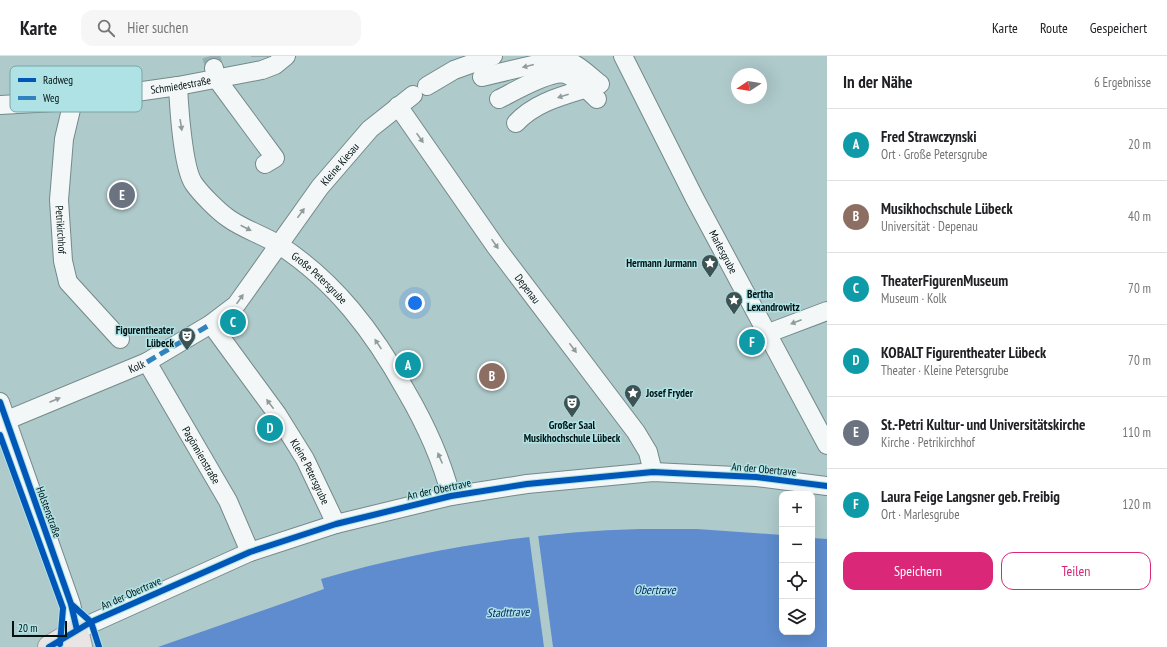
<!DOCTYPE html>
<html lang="de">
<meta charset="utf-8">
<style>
:root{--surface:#fff;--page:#f6f6f6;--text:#202124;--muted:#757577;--line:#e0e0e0;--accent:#db2777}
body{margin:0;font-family:"PT Sans Narrow",sans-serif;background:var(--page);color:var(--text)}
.controls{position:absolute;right:12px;bottom:12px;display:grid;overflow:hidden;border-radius:8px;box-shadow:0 4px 16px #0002}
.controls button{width:36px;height:36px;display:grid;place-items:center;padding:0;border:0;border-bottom:1px solid var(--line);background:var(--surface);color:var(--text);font:20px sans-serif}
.compass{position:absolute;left:731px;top:12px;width:36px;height:36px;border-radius:50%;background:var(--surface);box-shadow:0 4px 16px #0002;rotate:258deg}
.scale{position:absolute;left:12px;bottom:10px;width:55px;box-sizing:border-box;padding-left:4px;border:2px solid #011213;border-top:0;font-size:11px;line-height:14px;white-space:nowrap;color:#011213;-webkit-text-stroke:3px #afe2e5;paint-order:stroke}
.you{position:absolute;left:415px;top:247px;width:14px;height:14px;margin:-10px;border:3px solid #fff;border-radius:50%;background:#1a73e8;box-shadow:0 0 0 6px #1a73e833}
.badge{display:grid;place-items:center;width:26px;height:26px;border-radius:50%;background:var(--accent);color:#fff;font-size:13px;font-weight:700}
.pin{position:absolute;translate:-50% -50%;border:2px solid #fff;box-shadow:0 1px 4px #0006}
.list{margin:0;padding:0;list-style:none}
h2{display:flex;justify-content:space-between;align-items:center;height:52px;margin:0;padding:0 16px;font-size:17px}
h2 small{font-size:13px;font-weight:400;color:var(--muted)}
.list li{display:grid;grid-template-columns:26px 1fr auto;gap:12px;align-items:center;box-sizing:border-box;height:72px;padding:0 16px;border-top:1px solid var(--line)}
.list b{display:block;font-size:15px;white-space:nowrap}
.list p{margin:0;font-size:13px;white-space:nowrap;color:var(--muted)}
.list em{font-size:13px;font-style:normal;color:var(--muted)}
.actions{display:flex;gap:8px;padding:12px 16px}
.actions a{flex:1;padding:9px 0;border:1px solid var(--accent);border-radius:12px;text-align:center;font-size:14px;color:var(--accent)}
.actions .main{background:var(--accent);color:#fff}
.icon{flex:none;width:22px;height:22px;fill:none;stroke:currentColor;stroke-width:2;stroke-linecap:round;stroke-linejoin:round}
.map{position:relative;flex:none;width:827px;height:591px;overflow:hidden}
header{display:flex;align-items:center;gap:24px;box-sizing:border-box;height:56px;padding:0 20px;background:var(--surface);border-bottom:1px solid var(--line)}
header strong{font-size:19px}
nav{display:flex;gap:22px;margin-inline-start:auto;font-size:14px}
.search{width:280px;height:36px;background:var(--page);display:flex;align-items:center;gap:10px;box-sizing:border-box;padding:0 14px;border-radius:12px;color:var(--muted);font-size:15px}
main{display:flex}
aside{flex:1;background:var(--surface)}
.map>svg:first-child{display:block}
.water{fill:#5e8cce}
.pier{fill:#afcacb}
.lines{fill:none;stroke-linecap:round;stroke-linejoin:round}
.minor-tunnel{stroke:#95aeaf;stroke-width:18;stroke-dasharray:18 9;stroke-linecap:butt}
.minor-casing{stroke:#74898a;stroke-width:20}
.major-casing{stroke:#9b9a9a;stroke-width:24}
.minor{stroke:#f3f7f7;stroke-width:18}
.major{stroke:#eae5e5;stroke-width:22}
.quiet{stroke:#3083bc;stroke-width:5;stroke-dasharray:10 5;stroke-linecap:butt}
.cycleway-casing{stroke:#afe2e5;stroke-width:8}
.cycleway{stroke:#0057b8;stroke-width:6}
.oneway{fill:#929b9c}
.labels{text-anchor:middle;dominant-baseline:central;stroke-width:3;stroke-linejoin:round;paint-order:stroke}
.street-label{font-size:11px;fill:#011213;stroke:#afe2e5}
.poi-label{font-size:11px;font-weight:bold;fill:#011213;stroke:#afe2e5;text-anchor:end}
.water-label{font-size:12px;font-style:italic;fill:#042761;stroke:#afe2e5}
.key{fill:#afe2e5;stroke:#7ba4a6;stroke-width:1}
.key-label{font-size:11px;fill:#011213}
</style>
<header>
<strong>Karte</strong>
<div class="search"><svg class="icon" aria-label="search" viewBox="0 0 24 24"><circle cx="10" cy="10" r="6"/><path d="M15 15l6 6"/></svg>Hier suchen</div>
<nav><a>Karte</a><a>Route</a><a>Gespeichert</a></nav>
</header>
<main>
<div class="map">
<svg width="827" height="591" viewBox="0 0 827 591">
<rect width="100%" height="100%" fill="#afcacb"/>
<path class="water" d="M640,473h57l85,6v97h30v-94l15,1v108h-669l166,-58 -3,-10c104,-30 210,-47 319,-50z"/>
<path class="pier" d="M538,478l15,113h-9l-15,-112z"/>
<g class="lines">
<path class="minor-tunnel" d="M211,0l3,10
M260,0v1"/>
<defs>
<g id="minor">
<path id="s1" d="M623,0l72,143 132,246"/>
<path d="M214,12l2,10 59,80 -10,6"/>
<path d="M482,21l76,-18c17,1 29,15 42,25"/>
<path id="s2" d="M178,30c1,20 5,83 16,98 7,10 24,27 34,34 15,11 35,17 51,27 56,36 95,88 127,146 20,34 35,67 45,105"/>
<path d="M427,30l27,-16 39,-14"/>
<path d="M499,43c15,-7 54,-31 69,-24 11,5 20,16 29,24"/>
<path id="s3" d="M73,45l-9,38 -5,61 4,61 5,21 52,57"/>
<path id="s4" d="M0,49l73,-4 105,-15 84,-16 13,-5 11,-9"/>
<path id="s5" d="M398,50l98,141 140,185 12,20 5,20"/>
<path d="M516,67c20,-22 50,-28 78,-37"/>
<path id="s6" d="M211,268l66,90 28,45 31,65"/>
<path d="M766,278l61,-23"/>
<path id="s7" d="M147,306l81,139 22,51"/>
<path d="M0,346l71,202 6,26 173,-78 86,-28 115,-28 76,-12 126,-12 103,5 71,9"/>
<path id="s8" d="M0,367l147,-61 64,-38 25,-19 84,-118 50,-58 43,-34"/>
</g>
<path id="major" d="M49,591l28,-17 4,17"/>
</defs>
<use href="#minor" class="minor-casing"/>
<use href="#major" class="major-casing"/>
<use href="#minor" class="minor"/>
<use href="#major" class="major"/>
<path class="quiet" d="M147,306l64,-38"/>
<defs>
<path id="cycleway" d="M0,346l71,202 6,26
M0,379l63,173 -3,36
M71,548l20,18 8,25
M49,591l42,-25 159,-70 86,-28 115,-28 76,-12 126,-12 103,5 71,9"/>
</defs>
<use href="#cycleway" class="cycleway-casing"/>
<use href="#cycleway" class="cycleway"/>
</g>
<defs><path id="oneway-solid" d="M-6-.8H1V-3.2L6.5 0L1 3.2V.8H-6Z"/></defs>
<g class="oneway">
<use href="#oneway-solid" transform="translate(528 10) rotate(166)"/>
<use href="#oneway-solid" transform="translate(563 40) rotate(162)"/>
<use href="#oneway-solid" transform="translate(181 69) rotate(81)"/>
<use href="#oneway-solid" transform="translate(420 82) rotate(55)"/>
<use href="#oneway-solid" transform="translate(301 157) rotate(-54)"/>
<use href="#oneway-solid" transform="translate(246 172) rotate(27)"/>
<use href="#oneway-solid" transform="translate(495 188) rotate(55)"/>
<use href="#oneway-solid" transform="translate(240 243) rotate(-55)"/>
<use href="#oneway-solid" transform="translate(796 266) rotate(159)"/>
<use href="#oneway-solid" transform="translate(378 288) rotate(-124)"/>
<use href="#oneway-solid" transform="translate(573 292) rotate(53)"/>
<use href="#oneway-solid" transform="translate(55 344) rotate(-23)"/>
<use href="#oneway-solid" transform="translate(270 348) rotate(-127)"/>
<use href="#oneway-solid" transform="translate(440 402) rotate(-113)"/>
</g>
<defs>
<symbol id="sight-pin" viewBox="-11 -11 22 30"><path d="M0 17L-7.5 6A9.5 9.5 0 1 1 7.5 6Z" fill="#3e5253" stroke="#afe2e5"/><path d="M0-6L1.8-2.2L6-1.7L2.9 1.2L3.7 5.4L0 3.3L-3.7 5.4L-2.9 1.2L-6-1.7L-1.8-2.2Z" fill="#fff"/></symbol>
<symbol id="theatre-pin" viewBox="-11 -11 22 30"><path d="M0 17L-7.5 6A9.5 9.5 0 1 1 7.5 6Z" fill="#3e5253" stroke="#afe2e5"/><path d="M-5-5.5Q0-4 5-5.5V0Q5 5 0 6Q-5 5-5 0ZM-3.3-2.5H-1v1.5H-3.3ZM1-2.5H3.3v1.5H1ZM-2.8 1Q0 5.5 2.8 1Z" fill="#fff"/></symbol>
</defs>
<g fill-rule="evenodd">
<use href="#sight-pin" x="700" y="197" width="20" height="27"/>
<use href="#sight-pin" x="724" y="234" width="20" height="27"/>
<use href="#theatre-pin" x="177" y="270" width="20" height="27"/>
<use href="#sight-pin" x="623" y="327" width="20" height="27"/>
<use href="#theatre-pin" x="562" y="337" width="20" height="27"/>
</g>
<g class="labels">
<g class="street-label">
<text stroke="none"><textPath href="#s4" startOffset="182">Schmiedestraße</textPath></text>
<text stroke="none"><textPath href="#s8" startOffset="440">Kleine Kiesau</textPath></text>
<text stroke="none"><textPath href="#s3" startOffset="130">Petrikirchhof</textPath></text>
<text stroke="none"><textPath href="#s1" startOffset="220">Marlesgrube</textPath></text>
<text stroke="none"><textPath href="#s2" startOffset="258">Große Petersgrube</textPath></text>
<text stroke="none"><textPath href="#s5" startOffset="224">Depenau</textPath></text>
<text stroke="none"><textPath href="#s8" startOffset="148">Kolk</textPath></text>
<text stroke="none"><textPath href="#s7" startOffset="108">Pagönnienstraße</textPath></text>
<text transform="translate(764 413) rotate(5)">An der Obertrave</text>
<text stroke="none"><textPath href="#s6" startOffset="178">Kleine Petersgrube</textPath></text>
<text transform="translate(439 433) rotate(-12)">An der Obertrave</text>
<text transform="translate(49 456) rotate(70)">Holstenstraße</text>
<text transform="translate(131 537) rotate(-24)">An der Obertrave</text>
</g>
<g class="poi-label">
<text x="697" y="207">Hermann Jurmann</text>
<text x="747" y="238" text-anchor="start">Bertha<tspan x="747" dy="13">Lexandrowitz</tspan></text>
<text x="174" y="274">Figurentheater<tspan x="174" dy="13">Lübeck</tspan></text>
<text x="646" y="337" text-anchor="start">Josef Fryder</text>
<text x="572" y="369" text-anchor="middle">Großer Saal<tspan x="572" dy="13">Musikhochschule Lübeck</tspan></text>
</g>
<g class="water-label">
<text x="655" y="533">Obertrave</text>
<text transform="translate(508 556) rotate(-2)">Stadttrave</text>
</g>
</g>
<rect x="10" y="10" width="132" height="46" rx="6" class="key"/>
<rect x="18" y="22" width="18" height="4" fill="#0057b8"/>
<rect x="18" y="40" width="18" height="4" fill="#3083bc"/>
<g class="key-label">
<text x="43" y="28">Radweg</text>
<text x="43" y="46">Weg</text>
</g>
</svg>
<div class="controls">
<button>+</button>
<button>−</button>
<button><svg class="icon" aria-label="locate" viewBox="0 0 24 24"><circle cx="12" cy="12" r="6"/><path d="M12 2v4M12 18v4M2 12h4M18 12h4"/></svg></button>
<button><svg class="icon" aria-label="layers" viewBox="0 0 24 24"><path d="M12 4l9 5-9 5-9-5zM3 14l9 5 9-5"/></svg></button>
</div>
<svg class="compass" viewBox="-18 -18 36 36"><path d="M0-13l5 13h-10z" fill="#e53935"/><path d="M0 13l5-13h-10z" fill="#757577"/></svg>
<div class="scale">20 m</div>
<div class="you"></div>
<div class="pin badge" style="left:408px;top:309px;background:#0f9aa8">A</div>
<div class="pin badge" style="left:492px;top:320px;background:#8d6e63">B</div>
<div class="pin badge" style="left:233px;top:266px;background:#0f9aa8">C</div>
<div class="pin badge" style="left:270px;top:372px;background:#0f9aa8">D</div>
<div class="pin badge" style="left:122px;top:139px;background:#6b7280">E</div>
<div class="pin badge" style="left:752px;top:286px;background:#0f9aa8">F</div>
</div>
<aside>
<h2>In der Nähe<small>6 Ergebnisse</small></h2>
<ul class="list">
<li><span class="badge" style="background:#0f9aa8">A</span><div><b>Fred Strawczynski</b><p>Ort · Große Petersgrube</p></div><em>20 m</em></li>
<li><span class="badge" style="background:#8d6e63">B</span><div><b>Musikhochschule Lübeck</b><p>Universität · Depenau</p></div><em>40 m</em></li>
<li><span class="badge" style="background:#0f9aa8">C</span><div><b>TheaterFigurenMuseum</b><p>Museum · Kolk</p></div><em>70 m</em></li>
<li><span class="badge" style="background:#0f9aa8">D</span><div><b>KOBALT Figurentheater Lübeck</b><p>Theater · Kleine Petersgrube</p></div><em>70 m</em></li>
<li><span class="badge" style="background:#6b7280">E</span><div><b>St.-Petri Kultur- und Universitätskirche</b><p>Kirche · Petrikirchhof</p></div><em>110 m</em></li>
<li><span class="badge" style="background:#0f9aa8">F</span><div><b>Laura Feige Langsner geb. Freibig</b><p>Ort · Marlesgrube</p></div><em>120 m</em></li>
</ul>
<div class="actions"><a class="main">Speichern</a><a>Teilen</a></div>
</aside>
</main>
